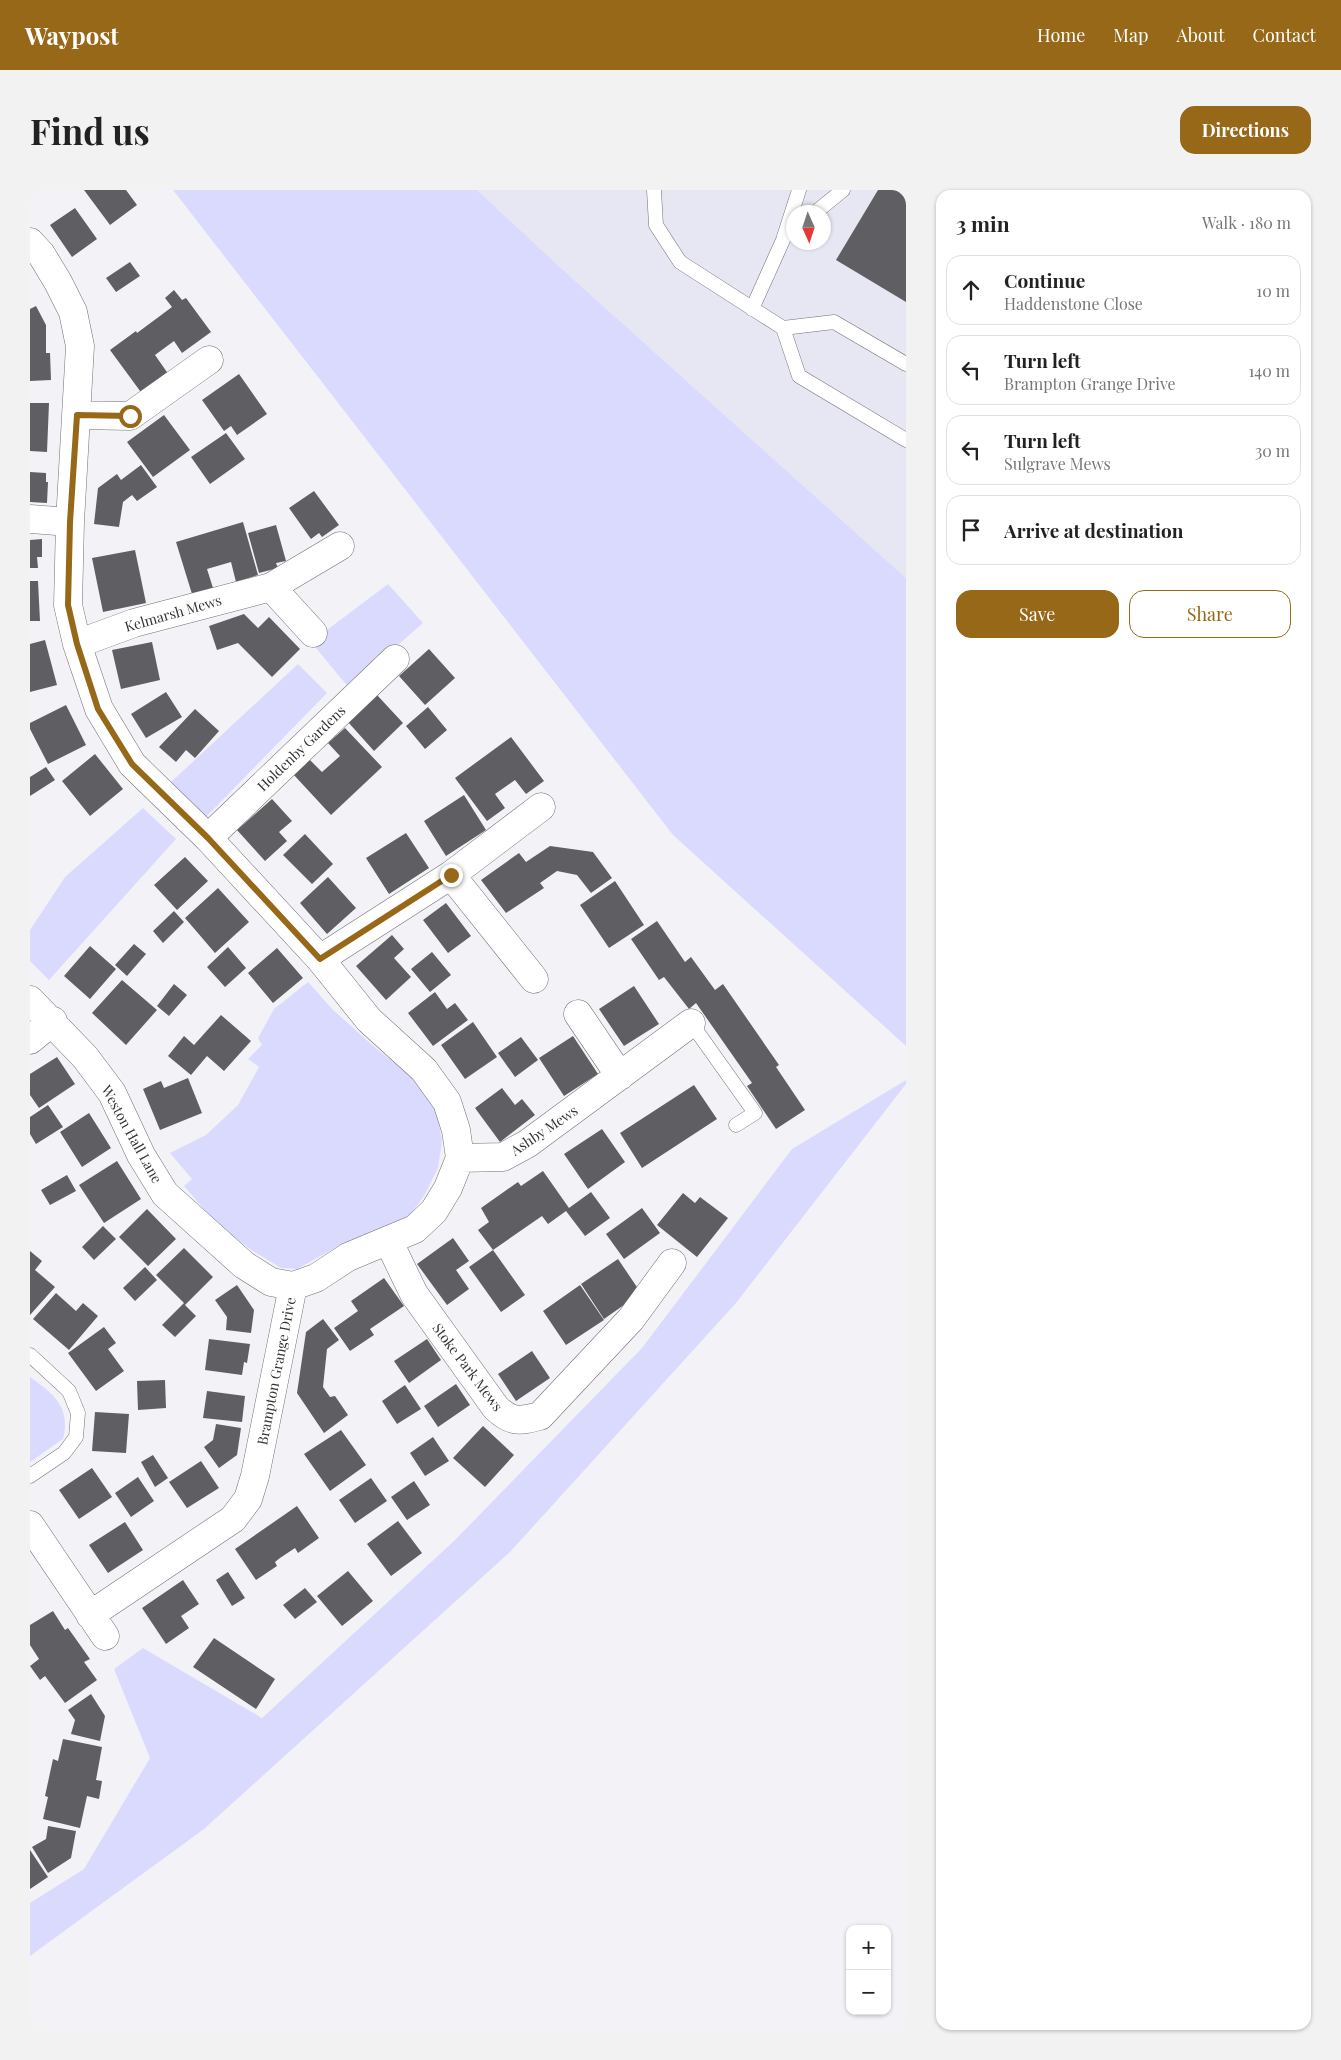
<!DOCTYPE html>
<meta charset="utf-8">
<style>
:root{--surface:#fff;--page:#f2f2f2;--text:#222;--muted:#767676;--line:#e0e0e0;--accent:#966817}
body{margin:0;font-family:"Playfair Display",serif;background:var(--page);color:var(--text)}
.controls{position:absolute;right:15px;bottom:15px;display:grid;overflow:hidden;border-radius:10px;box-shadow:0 1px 4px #0004}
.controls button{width:45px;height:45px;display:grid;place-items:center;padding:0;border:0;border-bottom:1px solid var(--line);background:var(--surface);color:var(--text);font:25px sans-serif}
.compass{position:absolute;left:756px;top:15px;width:45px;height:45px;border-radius:50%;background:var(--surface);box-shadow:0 1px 4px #0004;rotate:177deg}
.stop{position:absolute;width:15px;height:15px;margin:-11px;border:4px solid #966817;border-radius:50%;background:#fff}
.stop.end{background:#966817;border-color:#fff;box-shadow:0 1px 5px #0008}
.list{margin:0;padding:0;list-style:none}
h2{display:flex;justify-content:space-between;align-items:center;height:65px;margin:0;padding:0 20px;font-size:21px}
h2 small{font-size:16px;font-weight:400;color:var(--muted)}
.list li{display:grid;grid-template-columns:32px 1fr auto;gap:15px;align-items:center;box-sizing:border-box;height:70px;margin:0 10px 10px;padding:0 10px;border:1px solid var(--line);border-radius:15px}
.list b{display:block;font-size:19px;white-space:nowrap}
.list p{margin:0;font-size:16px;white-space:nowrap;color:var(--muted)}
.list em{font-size:16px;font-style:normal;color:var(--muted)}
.actions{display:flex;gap:10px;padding:15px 20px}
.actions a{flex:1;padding:11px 0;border:1px solid var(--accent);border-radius:15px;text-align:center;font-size:18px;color:var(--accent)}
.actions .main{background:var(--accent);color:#fff}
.icon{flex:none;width:28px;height:28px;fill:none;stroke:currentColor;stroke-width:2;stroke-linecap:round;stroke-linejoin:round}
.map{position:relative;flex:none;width:876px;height:1840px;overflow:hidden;border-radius:15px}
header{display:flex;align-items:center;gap:30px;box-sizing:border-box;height:70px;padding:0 25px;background:var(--accent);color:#fff}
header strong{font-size:24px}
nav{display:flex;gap:28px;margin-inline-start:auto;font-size:18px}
.intro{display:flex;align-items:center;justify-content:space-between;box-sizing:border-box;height:120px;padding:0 30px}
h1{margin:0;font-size:35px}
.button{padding:12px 22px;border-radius:15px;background:var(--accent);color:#fff;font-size:18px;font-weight:700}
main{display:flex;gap:30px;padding:0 30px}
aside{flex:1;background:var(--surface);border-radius:15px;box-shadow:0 1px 4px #0004}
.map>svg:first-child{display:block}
.built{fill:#e7e7f3;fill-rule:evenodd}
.green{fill:#dadaff}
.building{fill:#5f5f63}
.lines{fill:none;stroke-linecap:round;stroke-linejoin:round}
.lane-casing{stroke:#707074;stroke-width:15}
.street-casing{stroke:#707074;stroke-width:29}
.lane{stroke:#fff;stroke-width:14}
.street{stroke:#fff;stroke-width:28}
.route{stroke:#966817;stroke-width:6}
.labels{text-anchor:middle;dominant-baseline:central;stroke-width:5;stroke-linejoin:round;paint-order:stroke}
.street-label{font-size:14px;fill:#333335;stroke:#fff}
</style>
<header>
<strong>Waypost</strong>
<nav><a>Home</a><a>Map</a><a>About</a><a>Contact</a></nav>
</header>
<div class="intro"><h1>Find us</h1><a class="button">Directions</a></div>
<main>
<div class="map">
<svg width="876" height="1840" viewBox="0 0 876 1840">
<rect width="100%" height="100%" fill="#f3f3f7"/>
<path class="built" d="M447,0h429v388l-344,-309zM764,22h30v30h-30z"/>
<path class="green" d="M143,0h304l85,79 344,309v468l-233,-211z
M358,394l35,39 -74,65 -38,-46z
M268,474l29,29 -125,128 -32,-38z
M113,618l33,31 -127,141 -19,-19v-31l35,-53z
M278,792l25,28 46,41 33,24 25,36 5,30 -4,27 -14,28 -15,20 -72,31 -40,22 -16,-1 -31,-19 -33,-25 -33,-38 8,-7 -22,-26 36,-18 32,-30 21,-38 -11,-8 14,-14 -4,-7 16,-29z
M876,890v4l-170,219 -226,249 -306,277 -174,127v-53l54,-34 66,-111 -36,-89 29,-21 119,70 192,-177 188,-193 150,-199z
M0,1187c24,17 41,30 33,62l-33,23z"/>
<path class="building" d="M54,0h42l11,15 -27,20z
M848,0h28v112l-70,-42z
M45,18l22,31 -25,18 -22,-32z
M100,72l10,14 -24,16 -10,-14z
M144,100l8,10 4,-2 25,34 -29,21 -8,-12 -19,14 14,20 -26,20 -33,-45 26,-19 1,2 35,-26 -7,-9z
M6,116l10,19v28h4l1,27 -21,1v-72z
M209,184l28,40 -30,21 -6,-9 -7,5 -22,-31z
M0,213h19l-2,49 -17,-1z
M134,225l26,35 -37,27 -26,-35z
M196,243l19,26 -35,25 -19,-27z
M111,275l16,22 -20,14 -5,-6 -9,7 -4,25 -25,-3 4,-36 19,-14 4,6z
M0,282l16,1v9h2l-1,21 -17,-1z
M284,301l25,34 -17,12 -3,-4 -8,6 -22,-31z
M213,332l15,53 -22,7 -5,-20 -24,7 6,19 -21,6 -16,-52z
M246,335l10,36 -10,2 2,5 -19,5 -11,-40z
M12,349v18h-5l1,11h-8v-28z
M105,360l11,53 -43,9 -11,-54z
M0,391h8l2,40h-10z
M214,424l14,14 11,-11 31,32 -28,28 -34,-34 -21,7 -8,-24z
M15,450l12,45 -27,7v-48z
M122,452l8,38 -39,9 -9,-39z
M399,459l26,29 -30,27 -26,-29z
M136,502l16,25 -36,21 -15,-24z
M347,505l26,28 -29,28 -26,-29z
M36,515l20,40 -38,19 -18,-35v-6z
M398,517l19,23 -22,19 -19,-23z
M165,519l24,22 -24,27 -9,-8 -10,12 -17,-15z
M315,538l37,39 -51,48 -38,-41 16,-15 13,13 18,-16 -12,-13z
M481,547l33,44 -18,13 -11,-14 -20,14 10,14 -18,13 -32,-43z
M65,564l28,35 -33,27 -28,-35z
M16,577l9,13 -25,16v-19z
M434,605l22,35 -40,26 -22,-35z
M242,609l20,22 -13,11 8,9 -22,20 -28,-31z
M376,643l23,35 -40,26 -23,-36z
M275,644l28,30 -21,20 -29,-29z
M520,656l43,6 19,26 -21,15 -14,-18 -20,-4 -17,12 4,5 -38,25 -25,-33 38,-27 7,9z
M155,667l23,24 -31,29 -23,-25z
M298,687l28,31 -29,26 -27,-31z
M585,691l29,44 -35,23 -29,-43z
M188,698l31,34 -34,31 -30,-35z
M416,713l25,33 -23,17 -25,-33z
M144,721l10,11 -21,21 -10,-12z
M627,731l28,41 6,-5 24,33 8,-6 56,81 -3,2 29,43 -29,19 -29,-43 5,-3 -56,-80 -7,6 -25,-32 -5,3 -28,-41z
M362,745l12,14 -10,9 17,19 -25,23 -30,-34z
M104,754l12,10 -19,22 -12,-11z
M60,756l26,23 -26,30 -26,-23z
M198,757l18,21 -21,19 -18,-20z
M247,758l26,30 -30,25 -25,-30z
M402,762l19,23 -21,17 -19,-23z
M92,790l35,30 -31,35 -34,-32z
M144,794l13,11 -18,21 -12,-10z
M604,796l25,38 -35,22 -25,-37z
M405,802l12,17 8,-6 13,17 -35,26 -25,-33z
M191,825l30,26 -27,30 -17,-15 -16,19 -23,-19 16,-20 10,9z
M443,832l24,35 -32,22 -24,-34z
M543,846l25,38 -34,22 -25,-38z
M491,847l17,23 -23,17 -17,-24z
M27,867l18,27 -36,24 -9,-13v-21z
M158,888l14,35 -42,17 -17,-41 18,-8 3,7z
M664,895l23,34 -75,49 -22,-35z
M472,898l13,17 7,-6 13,16 -35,27 -25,-34z
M18,915l15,22 -27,17 -6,-10v-17z
M59,923l22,35 -29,19 -22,-35z
M572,939l23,33 -37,27 -24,-35z
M87,971l24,38 -37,24 -25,-38z
M513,981l26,37 22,-16 19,26 -25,18 -19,-25 -18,13 -6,-8 -49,34 -15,-20 11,-8 -8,-14 37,-26 3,4z
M37,985l9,16 -26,14 -9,-15z
M653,1003l12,10 5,-6 28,21 -31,39 -40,-32z
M612,1018l18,25 -36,26 -18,-25z
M117,1019l29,30 -28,27 -29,-29z
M73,1036l13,13 -22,21 -12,-13z
M423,1048l16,23 -13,9 13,19 -22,16 -30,-41z
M154,1058l29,29 -28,28 11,11 -21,21 -13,-12 22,-22 -28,-28z
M463,1060l32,45 -24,17 -32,-45z
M0,1061l12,10 -7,9 20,17 -25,28z
M588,1069l23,34 -37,26 -23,-35z
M115,1077l12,13 -22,21 -12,-13z
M354,1088l20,28 -34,23 4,6 -24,16 -16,-23 24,-17 -7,-10z
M207,1095l17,25 -3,23 -25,-3 1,-13 -12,-17z
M550,1095l24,35 -38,25 -23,-34z
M26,1103l20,18 7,-8 15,13 -29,34 -36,-31z
M293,1129l16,21 -12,9 -4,38 7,10 5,-1 13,19 -24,18 -27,-40 9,-61z
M74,1137l12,16 -8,6 16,22 -28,20 -28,-38z
M179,1149l41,5 -3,19 -3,-1 -2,13 -37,-5z
M397,1149l14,21 -32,23 -15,-22z
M502,1161l18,27 -34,23 -18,-27z
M135,1190l1,28 -28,2 -1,-29z
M426,1194l14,21 -32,22 -14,-21z
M375,1195l16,24 -24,15 -15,-23z
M177,1201l38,5 -3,26 -39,-4z
M65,1222l34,2 -3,39 -34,-2z
M186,1234l25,4 -4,27 -18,13 -15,-21 9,-7z
M453,1236l31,29 -29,32 -32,-29z
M311,1240l25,35 -36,26 -26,-37z
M403,1247l16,24 -24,15 -15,-23z
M123,1265l15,23 -13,9 -14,-25z
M171,1271l18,27 -32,20 -18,-26z
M62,1278l20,29 -33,22 -20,-29z
M108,1287l16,24 -23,16 -16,-24z
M341,1288l16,23 -32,22 -16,-23z
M384,1291l16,24 -23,15 -16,-23z
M267,1316l22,32 -21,15 -3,-5 -15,10 -5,4 2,4 -21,14 -21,-31z
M368,1331l24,32 -31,23 -24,-32z
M95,1332l18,28 -35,23 -19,-28z
M318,1381l25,30 -31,25 -25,-30z
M198,1382l17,26 -13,8 -16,-26z
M153,1390l16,24 -18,12 8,12 -23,16 -24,-36z
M275,1398l12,14 -22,17 -12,-14z
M23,1421l12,19 3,-2 22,31 -6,3 13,18 -32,23 -20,-27 -5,4 -10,-14 9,-7 -9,-14v-20z
M184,1448l61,41 -19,30 -63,-42z
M61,1504l14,22 -5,25 -29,-7 4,-14 -7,-10z
M33,1549l39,8 -6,33 6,1 -3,18 -12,-3 -7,32 -37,-9 5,-22 -3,-1 8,-37 5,2z
M18,1636l28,5 -5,27 -23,15 -16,-26 14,-8z
M0,1660l18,27 -18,12z"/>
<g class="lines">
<defs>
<path id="lane" d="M624,0l2,35 24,37 103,66 51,-6 72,42
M786,22l27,-22
M722,119l31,-69 16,-50
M753,138l16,48 107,64
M661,833l64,90 -19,12
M0,1165l39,36 9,22 -2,24 -12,16 -34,23"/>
<path id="street" d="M0,52l11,12 17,28 15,30 7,34 -10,176 -2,83 9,39 22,65 33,55 76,74 112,121 49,61 55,50 23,32 9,28 4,28 -12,30 -14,23 -19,18 -67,28 -32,21 -23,8 -38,190 -7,23 -15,20 -143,96
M47,225l53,1 79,-56
M0,329l40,3
M241,397l42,46
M47,454l57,-21 137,-36 69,-41
M178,648l187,-179
M421,685l83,104
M290,769l131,-84 90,-68
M0,810l55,57 27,36 29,62 24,39 79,71 27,17 22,4
M548,824l42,62
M0,850l23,-19
M430,968l43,-1 24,-13 164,-121
M358,1050l26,54 82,114c16,15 23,13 44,8l91,-97 41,-56
M0,1335l75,111"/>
</defs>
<use href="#lane" class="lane-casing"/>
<use href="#street" class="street-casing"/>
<use href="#lane" class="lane"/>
<use href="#street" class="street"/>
</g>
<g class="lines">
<path class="route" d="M100,226l-53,-1 -7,107 -2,83 9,39 21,65 34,55 76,74 112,121 131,-84"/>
</g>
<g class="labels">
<g class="street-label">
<text transform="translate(143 423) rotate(-16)">Kelmarsh Mews</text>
<text transform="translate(271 558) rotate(-44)">Holdenby Gardens</text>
<text transform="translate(514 940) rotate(-34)">Ashby Mews</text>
<text transform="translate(102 944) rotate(61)">Weston Hall Lane</text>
<text transform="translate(438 1177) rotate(53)">Stoke Park Mews</text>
<text transform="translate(246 1181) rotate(-79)">Brampton Grange Drive</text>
</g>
</g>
</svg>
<div class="controls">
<button>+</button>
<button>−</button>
</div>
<svg class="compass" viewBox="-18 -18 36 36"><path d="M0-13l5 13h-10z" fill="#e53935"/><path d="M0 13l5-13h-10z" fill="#767676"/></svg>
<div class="stop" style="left:100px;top:226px"></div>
<div class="stop end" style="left:421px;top:685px"></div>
</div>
<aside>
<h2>3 min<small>Walk · 180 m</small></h2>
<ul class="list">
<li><svg class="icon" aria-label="ahead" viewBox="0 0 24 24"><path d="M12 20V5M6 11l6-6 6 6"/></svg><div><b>Continue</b><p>Haddenstone Close</p></div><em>10 m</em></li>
<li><svg class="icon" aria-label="left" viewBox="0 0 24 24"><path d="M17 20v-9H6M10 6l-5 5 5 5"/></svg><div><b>Turn left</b><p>Brampton Grange Drive</p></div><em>140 m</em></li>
<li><svg class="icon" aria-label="left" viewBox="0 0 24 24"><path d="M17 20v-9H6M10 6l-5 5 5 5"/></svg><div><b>Turn left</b><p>Sulgrave Mews</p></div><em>30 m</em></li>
<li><svg class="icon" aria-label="arrive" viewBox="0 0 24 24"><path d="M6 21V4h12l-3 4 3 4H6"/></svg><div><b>Arrive at destination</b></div></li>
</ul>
<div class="actions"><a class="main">Save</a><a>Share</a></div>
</aside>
</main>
